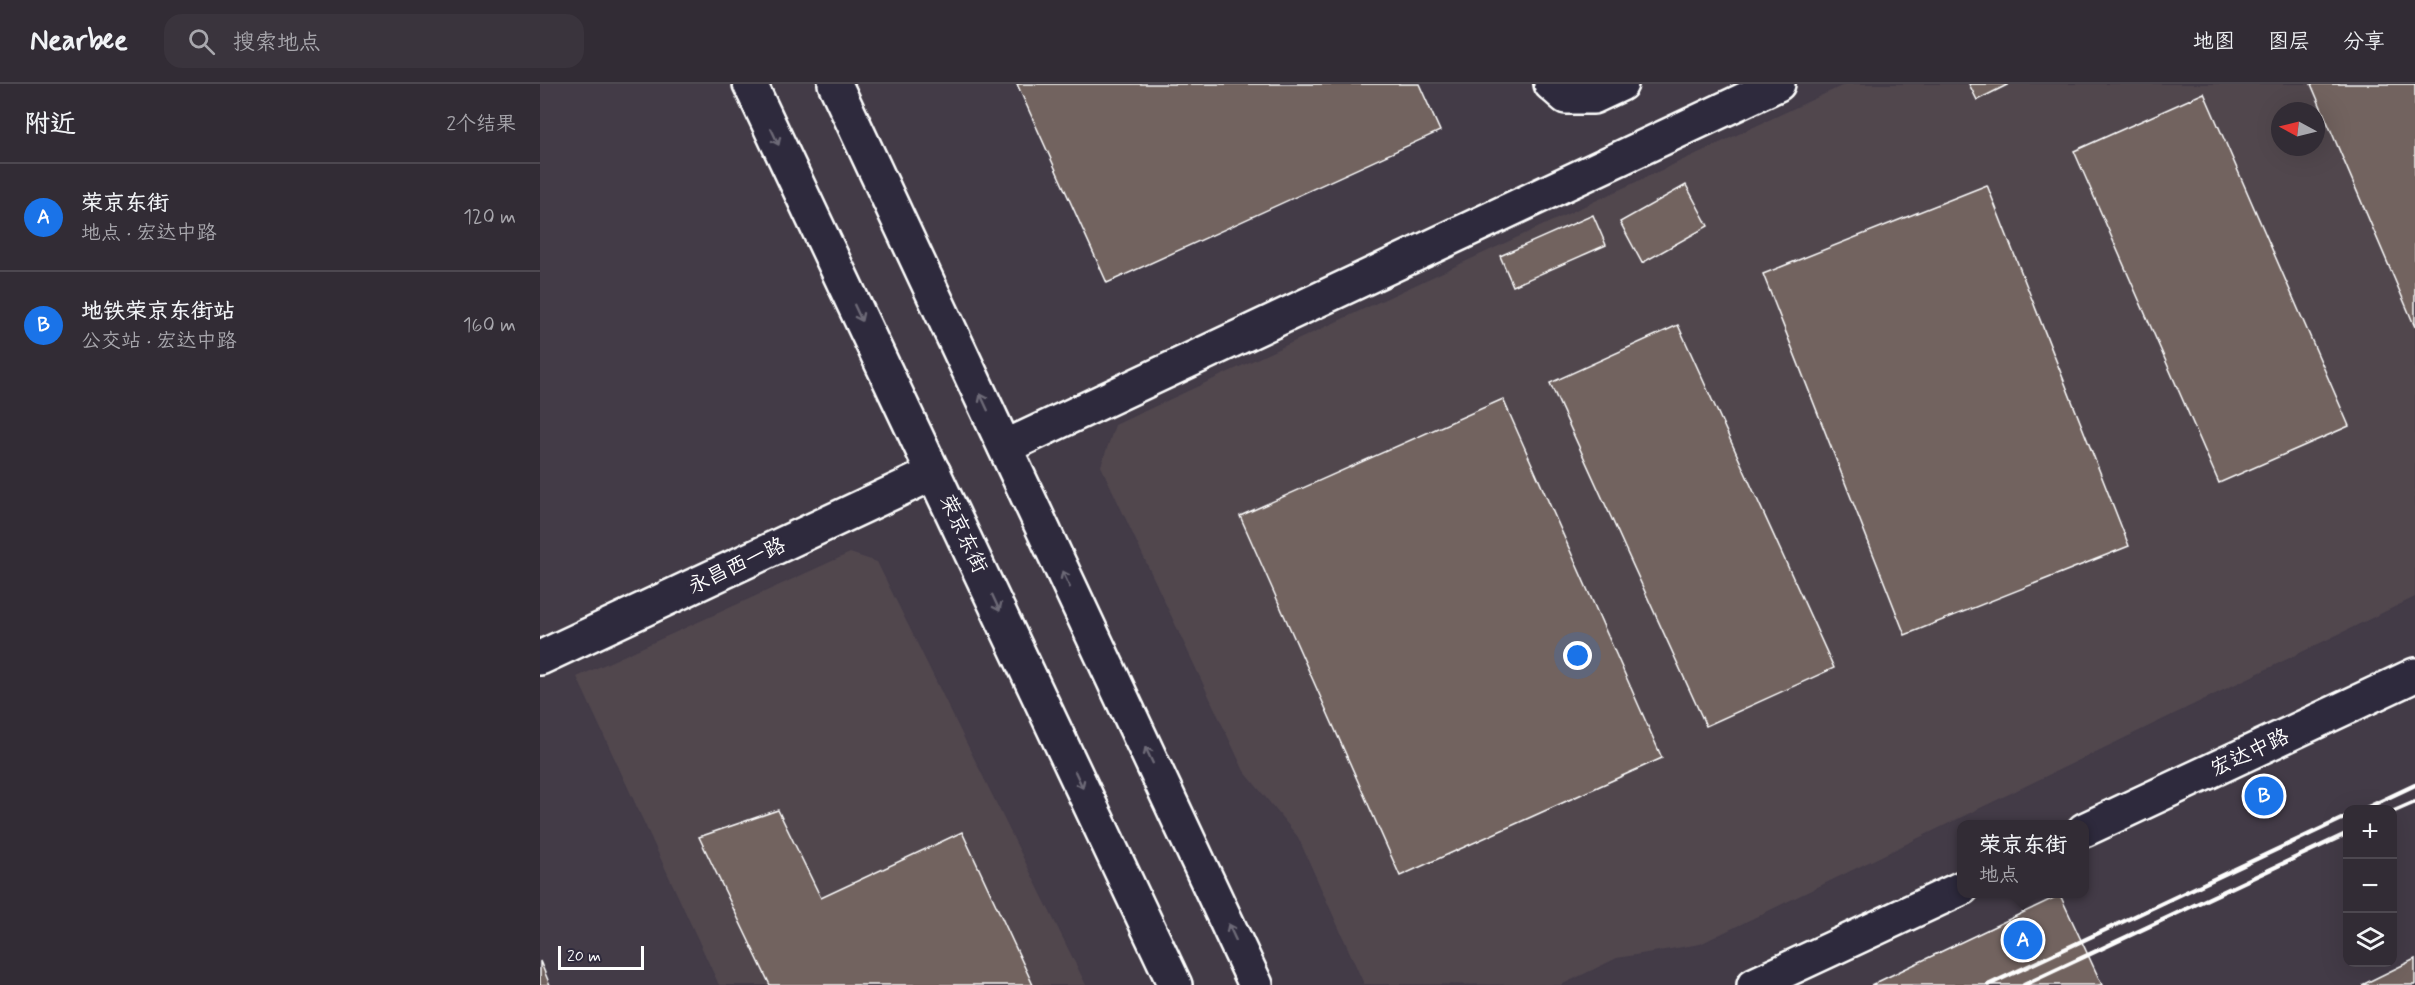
<!DOCTYPE html>
<html lang="zh">
<meta charset="utf-8">
<style>
:root{--surface:#322c35;--page:#3a343d;--text:#f1f3f6;--muted:#a8a7ad;--line:#4d4850;--accent:#1a73e8}
body{margin:0;font-family:Mynerve,"LXGW WenKai TC",sans-serif;background:var(--page);color:var(--text)}
.controls{position:absolute;right:18px;bottom:18px;display:grid;overflow:hidden;border-radius:12px;box-shadow:0 6px 24px #0002}
.controls button{width:54px;height:54px;display:grid;place-items:center;padding:0;border:0;border-bottom:2px solid var(--line);background:var(--surface);color:var(--text);font:30px sans-serif}
.compass{position:absolute;left:1731px;top:18px;width:54px;height:54px;border-radius:50%;background:var(--surface);box-shadow:0 6px 24px #0002;rotate:277deg}
.scale{position:absolute;left:18px;bottom:15px;width:86px;box-sizing:border-box;padding-left:6px;border:3px solid #fff;border-top:0;font-size:16px;line-height:21px;white-space:nowrap;color:#fff;-webkit-text-stroke:4px #2f2a3d;paint-order:stroke}
.you{position:absolute;left:1038px;top:572px;width:21px;height:21px;margin:-15px;border:4px solid #fff;border-radius:50%;background:#1a73e8;box-shadow:0 0 0 9px #1a73e833}
.badge{display:grid;place-items:center;width:39px;height:39px;border-radius:50%;background:var(--accent);color:#fff;font-size:20px;font-weight:700}
.pin{position:absolute;translate:-50% -50%;border:3px solid #fff;box-shadow:0 2px 6px #0006}
.popup{position:absolute;left:1417px;top:736px;width:132px;height:78px;box-sizing:border-box;display:grid;place-content:center;border-radius:12px;background:var(--surface);filter:drop-shadow(0 2px 4px #0005);font-size:20px;white-space:nowrap;color:var(--muted)}
.popup b{font-size:22px;color:var(--text)}
.popup::after{content:'';position:absolute;left:50%;top:100%;margin-left:-12px;border:12px solid transparent;border-top-color:var(--surface)}
.list{margin:0;padding:0;list-style:none}
h2{display:flex;justify-content:space-between;align-items:center;height:78px;margin:0;padding:0 24px;font-size:26px}
h2 small{font-size:20px;font-weight:400;color:var(--muted)}
.list li{display:grid;grid-template-columns:39px 1fr auto;gap:18px;align-items:center;box-sizing:border-box;height:108px;padding:0 24px;border-top:2px solid var(--line)}
.list b{display:block;font-size:22px;white-space:nowrap}
.list p{margin:0;font-size:20px;white-space:nowrap;color:var(--muted)}
.list em{font-size:20px;font-style:normal;color:var(--muted)}
.icon{flex:none;width:33px;height:33px;fill:none;stroke:currentColor;stroke-width:2;stroke-linecap:round;stroke-linejoin:round}
.map{position:relative;flex:none;width:1875px;height:901px;overflow:hidden}
header{display:flex;align-items:center;gap:36px;box-sizing:border-box;height:84px;padding:0 30px;background:var(--surface);border-bottom:2px solid var(--line)}
header strong{font-size:28px}
nav{display:flex;gap:33px;margin-inline-start:auto;font-size:21px}
.search{width:420px;height:54px;background:var(--page);display:flex;align-items:center;gap:15px;box-sizing:border-box;padding:0 21px;border-radius:18px;color:var(--muted);font-size:22px}
main{display:flex}
aside{flex:1;background:var(--surface)}
.map>svg:first-child{display:block}
.built{fill:#51474e;fill-rule:evenodd}
.building{fill:#72635f;stroke:#fff;stroke-width:1.5}
.lines{fill:none;stroke-linecap:round;stroke-linejoin:round}
.minor-casing{stroke:#fff;stroke-width:38}
.major-casing{stroke:#fff;stroke-width:38}
.minor{stroke:#2f2a3d;stroke-width:33}
.major{stroke:#2f2a3d;stroke-width:33}
.rail{stroke:#fff;stroke-width:4.5}
.oneway{stroke:#6d6a77}
.labels{text-anchor:middle;dominant-baseline:central;stroke-width:6;stroke-linejoin:round;paint-order:stroke}
.street-label{font-size:21px;fill:#fff;stroke:#2f2a3d}
</style>
<header>
<strong>Nearbee</strong>
<div class="search"><svg class="icon" aria-label="search" viewBox="0 0 24 24"><circle cx="10" cy="10" r="6"/><path d="M15 15l6 6"/></svg>搜索地点</div>
<nav><a>地图</a><a>图层</a><a>分享</a></nav>
</header>
<main>
<aside>
<h2>附近<small>2个结果</small></h2>
<ul class="list">
<li><span class="badge">A</span><div><b>荣京东街</b><p>地点 · 宏达中路</p></div><em>120 m</em></li>
<li><span class="badge">B</span><div><b>地铁荣京东街站</b><p>公交站 · 宏达中路</p></div><em>160 m</em></li>
</ul>
</aside>
<div class="map">
<svg width="1875" height="901" viewBox="0 0 1875 901">
<rect width="100%" height="100%" fill="#433b47"/>
<filter id="ink" filterUnits="userSpaceOnUse"><feTurbulence type="fractalNoise" baseFrequency=".0167" numOctaves="2"/><feDisplacementMap in="SourceGraphic" scale="12" xChannelSelector="R" yChannelSelector="G"/><feConvolveMatrix kernelMatrix="1 2 1 2 8 2 1 2 1" color-interpolation-filters="sRGB"/></filter>
<g filter="url(#ink)">
<path class="built" d="M1306,0h569v513l-715,347 -83,14 -56,27 -197,-1 -66,-147 -54,-66 -143,-305 14,-41zM1740,27h36v36h-36z
M310,469l27,9 209,423h-367l-142,-308z"/>
<path class="building" d="M477,0h402l21,47 -333,152z
M1429,0h40l-32,16z
M1771,0h104v243z
M1664,9l145,333 -130,57 -145,-332z
M1146,101l22,41 -66,37 -22,-41z
M1447,101l142,361 -224,89 -142,-361z
M1053,131l13,30 -93,41 -13,-30z
M1138,241l156,343 -128,58 -156,-343z
M963,315l159,359 -262,118 -160,-360z
M238,726l43,88 141,-66 71,153h-263l-71,-148z
M1520,811l42,90h-231z
M1875,875v26h-53z
M0,877l10,24h-10z"/>
<g class="lines">
<defs>
<path id="minor" d="M1011,0l15,13h27l28,-13
M465,363l773,-363
M0,574l394,-185
M1544,746l331,-155
M1214,901l208,-97"/>
<path id="major" d="M210,0l425,901
M295,0l421,901"/>
</defs>
<use href="#minor" class="minor-casing"/>
<use href="#major" class="major-casing"/>
<use href="#minor" class="minor"/>
<use href="#major" class="major"/>
<path class="rail" d="M1822,726l53,-25
M1852,728l23,-10
M1448,901l360,-169
M1484,901l324,-152"/>
</g>
<defs><path id="oneway-shaft" d="M-6 0H5M1.5-3L5.5 0L1.5 3" fill="none" stroke-width="1.6" stroke-linecap="round" stroke-linejoin="round" transform="scale(1.5)"/></defs>
<g class="oneway">
<use href="#oneway-shaft" transform="translate(235 53) rotate(65)"/>
<use href="#oneway-shaft" transform="translate(318 229) rotate(65)"/>
<use href="#oneway-shaft" transform="translate(444 318) rotate(-115)"/>
<use href="#oneway-shaft" transform="translate(526 495) rotate(-115)"/>
<use href="#oneway-shaft" transform="translate(456 519) rotate(65)"/>
<use href="#oneway-shaft" transform="translate(609 671) rotate(-115)"/>
<use href="#oneway-shaft" transform="translate(539 696) rotate(65)"/>
<use href="#oneway-shaft" transform="translate(692 848) rotate(-115)"/>
</g>
</g>
<g class="labels">
<g class="street-label">
<text transform="translate(423 450) rotate(65)">荣京东街</text>
<text transform="translate(197 482) rotate(-25)">永昌西一路</text>
<text transform="translate(1710 669) rotate(-25)">宏达中路</text>
</g>
</g>
</svg>
<div class="controls">
<button>+</button>
<button>−</button>
<button><svg class="icon" aria-label="layers" viewBox="0 0 24 24"><path d="M12 4l9 5-9 5-9-5zM3 14l9 5 9-5"/></svg></button>
</div>
<svg class="compass" viewBox="-18 -18 36 36"><path d="M0-13l5 13h-10z" fill="#e53935"/><path d="M0 13l5-13h-10z" fill="#a8a7ad"/></svg>
<div class="scale">20 m</div>
<div class="you"></div>
<div class="pin badge" style="left:1483px;top:856px">A</div>
<div class="popup"><b>荣京东街</b>地点</div>
<div class="pin badge" style="left:1724px;top:712px">B</div>
</div>
</main>
